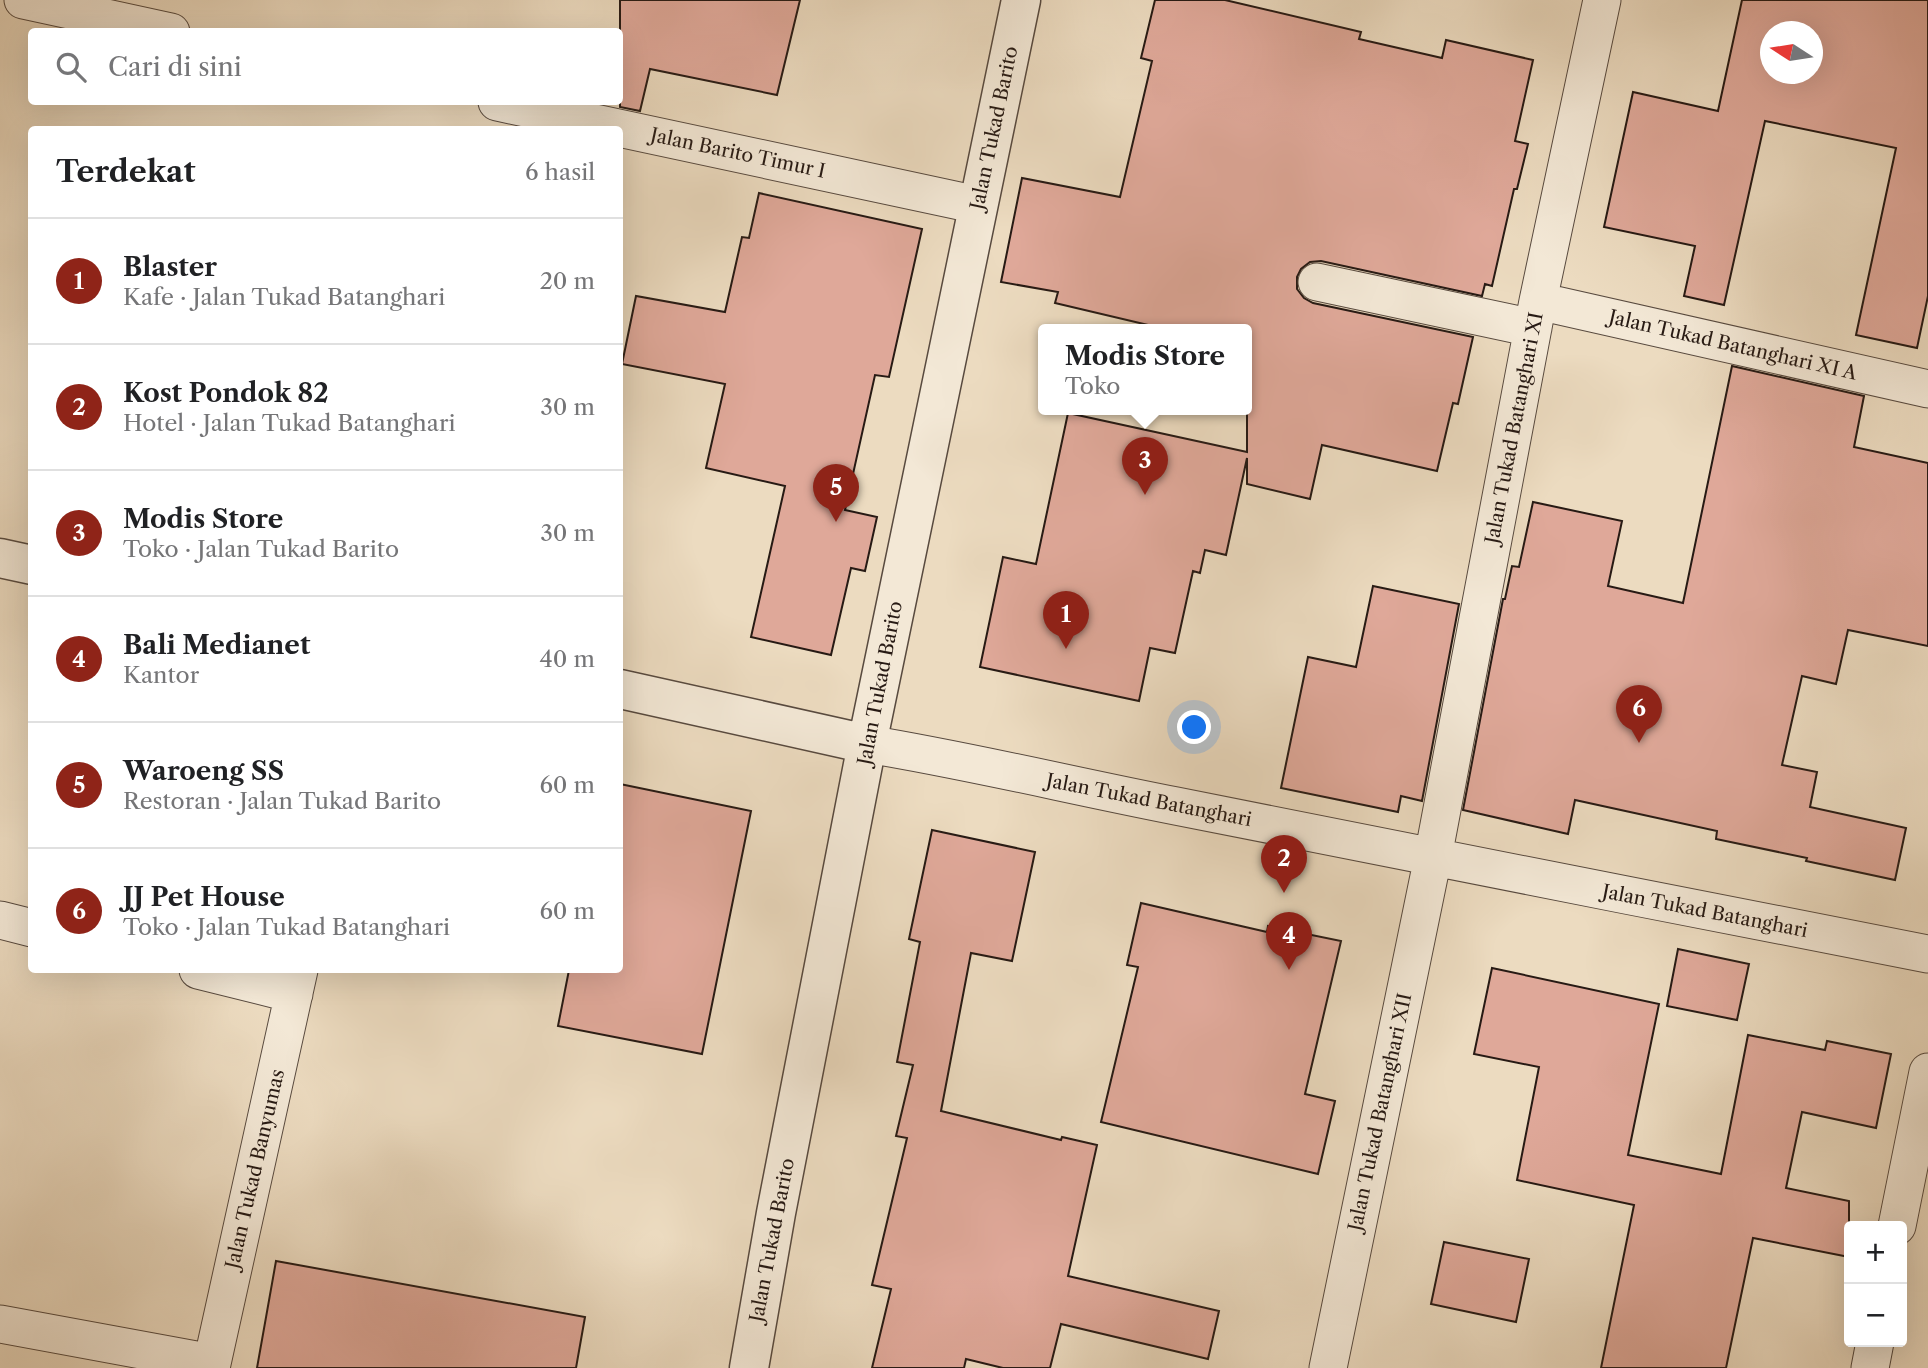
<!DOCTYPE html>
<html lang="id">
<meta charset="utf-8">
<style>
:root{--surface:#fff;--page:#f6f6f6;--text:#202124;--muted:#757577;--line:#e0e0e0;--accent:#8f2418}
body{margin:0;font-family:"Libre Caslon Text",serif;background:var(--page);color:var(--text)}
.controls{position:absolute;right:21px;bottom:21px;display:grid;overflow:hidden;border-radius:7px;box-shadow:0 7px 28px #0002}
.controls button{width:63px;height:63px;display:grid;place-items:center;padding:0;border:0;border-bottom:2px solid var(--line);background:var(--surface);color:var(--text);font:35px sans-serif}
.compass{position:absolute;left:1760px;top:21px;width:63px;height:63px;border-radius:50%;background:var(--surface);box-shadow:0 7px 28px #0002;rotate:282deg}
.you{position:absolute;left:1195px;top:728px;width:24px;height:24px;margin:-18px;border:5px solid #fff;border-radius:50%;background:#1a73e8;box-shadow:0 0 0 10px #1a73e833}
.badge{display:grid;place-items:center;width:46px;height:46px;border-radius:50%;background:var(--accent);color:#fff;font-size:23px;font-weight:700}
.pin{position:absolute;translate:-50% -58px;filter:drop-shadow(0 2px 4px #0008)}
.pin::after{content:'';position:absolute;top:37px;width:24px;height:21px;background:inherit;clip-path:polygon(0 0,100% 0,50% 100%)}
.popup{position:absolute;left:1038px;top:324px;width:214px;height:91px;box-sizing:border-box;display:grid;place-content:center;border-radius:7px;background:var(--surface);filter:drop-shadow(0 2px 5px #0005);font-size:23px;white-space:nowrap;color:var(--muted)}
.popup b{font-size:26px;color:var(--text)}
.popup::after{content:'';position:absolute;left:50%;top:100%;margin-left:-14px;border:14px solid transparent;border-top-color:var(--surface)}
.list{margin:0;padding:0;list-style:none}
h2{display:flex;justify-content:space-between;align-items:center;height:91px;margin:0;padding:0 28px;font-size:30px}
h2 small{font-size:23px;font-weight:400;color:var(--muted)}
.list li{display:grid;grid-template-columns:46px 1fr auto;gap:21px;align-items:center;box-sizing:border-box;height:126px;padding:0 28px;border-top:2px solid var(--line)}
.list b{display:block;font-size:26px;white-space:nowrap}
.list p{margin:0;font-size:23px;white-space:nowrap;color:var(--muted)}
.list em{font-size:23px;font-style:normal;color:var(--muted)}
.icon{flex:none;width:38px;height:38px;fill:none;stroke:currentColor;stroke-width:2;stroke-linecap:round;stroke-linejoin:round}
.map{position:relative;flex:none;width:1928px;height:1368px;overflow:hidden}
.search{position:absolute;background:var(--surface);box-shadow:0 7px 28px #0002;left:28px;top:28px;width:595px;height:77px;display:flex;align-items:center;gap:18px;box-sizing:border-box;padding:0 24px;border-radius:7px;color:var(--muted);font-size:26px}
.panel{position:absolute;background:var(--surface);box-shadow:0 7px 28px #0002;left:28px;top:126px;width:595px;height:847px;border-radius:7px}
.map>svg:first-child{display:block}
.building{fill:#dfa899;stroke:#271a14;stroke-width:2;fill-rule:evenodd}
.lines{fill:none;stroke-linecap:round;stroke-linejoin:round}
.minor-casing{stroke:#584a3f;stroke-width:39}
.tertiary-casing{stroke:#584a3f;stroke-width:41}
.minor{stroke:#f3e8d6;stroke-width:37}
.tertiary{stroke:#f3e8d6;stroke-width:38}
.labels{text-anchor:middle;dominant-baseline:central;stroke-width:5;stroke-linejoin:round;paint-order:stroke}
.street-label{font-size:19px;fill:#271a14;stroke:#f3e8d6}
</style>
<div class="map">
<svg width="1928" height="1368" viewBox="0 0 1928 1368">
<rect width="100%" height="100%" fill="#ecdbc0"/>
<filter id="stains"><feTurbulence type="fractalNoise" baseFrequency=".00286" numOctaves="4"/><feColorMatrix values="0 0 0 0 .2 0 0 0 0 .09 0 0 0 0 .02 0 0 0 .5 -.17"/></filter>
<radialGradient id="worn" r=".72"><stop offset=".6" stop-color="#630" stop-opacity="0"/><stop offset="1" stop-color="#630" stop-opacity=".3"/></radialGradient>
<path class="building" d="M620,0h180l-23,95 -127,-26 -10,42 -20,-4z
M1155,0h70l136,32 -2,7 83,19 4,-18 87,20 -18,81 13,3 -11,45h-3l-22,97 -7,-2 -3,12 -161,-35 -11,1 -9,7 -4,8v12l7,9 9,5 160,34 -15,67 -5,-1 -16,68 -115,-26 -12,54 -63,-15v-26l-21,97 -21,-5 -5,23 -7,-2 -18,82 -25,-5 -11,53 -159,-34 23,-110 33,7 32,-151 179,39v-123h-82l-110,-26 3,-11 -57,-10 21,-104 98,19 32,-136 -11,-3z
M1742,0h186v296l-11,52 -61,-13 40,-187 -131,-27 -41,184 -40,-9 11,-50 -91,-19 29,-135 85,19zM1770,32h42v42h-42z
M759,193l163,36 -33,148 -14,-2 -30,135 32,7 -12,54 -14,-3 -20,87 -80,-18 34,-151 -79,-18 19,-84 -103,-20 14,-68 89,16 17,-75 7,1z
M1732,366l132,30 -10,51 74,16v183l-80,-16 -12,54 -34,-8 -20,89 35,7 -7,35 96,21 -11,52 -89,-19 1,-3 -91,-19 1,-8 -142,-31 -7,34 -105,-24 40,-211h2l7,-33 7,1 14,-65 89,19 -14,65 75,17z
M1373,586l86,18 -37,197 -21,-5 -3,16 -117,-24 27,-131 48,10z
M620,784l131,27 -49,243 -144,-28 11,-56h51z
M932,830l103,22 -23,109 -41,-8 -30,158 120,29 1,-3 35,8 -29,131 151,35 -11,48 -147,-35 -11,44h-47l-37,-9 -2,9h-92l19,-79 -19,-4 35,-147 -11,-2 17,-71 -16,-3 23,-120 -11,-3z
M1141,903l126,29 1,-6 73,15 -36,153 30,7 -17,73 -217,-52 37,-155 -11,-2z
M1678,949l71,15 -12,56 -70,-14z
M1492,968l167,36 -31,151 93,19 27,-139 77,15 2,-9 64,13 -15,74 -74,-16 -16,76 63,13v56l-96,-19 -27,130h-125l33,-163 -117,-25 22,-113 -65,-13z
M1444,1242l85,17 -13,63 -85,-18z
M276,1261l309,56 -9,51h-319z"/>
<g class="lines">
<defs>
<path id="minor" d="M23,0l148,32
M497,102l481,103
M1317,282l216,46
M1538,301l390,88
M867,744c104,17 206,42 309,62 251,49 501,100 752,148
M0,920l32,8
M198,970l96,24
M1897,1226l31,-154
M0,1324l212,39
M211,1368l88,-398
M1328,1368l105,-511 105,-556 64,-301
M1870,1368l5,-26"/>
<path id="tertiary" d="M0,558l32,7
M620,689l247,55
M749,1368l27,-155 91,-469 154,-744"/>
</defs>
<use href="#minor" class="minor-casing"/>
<use href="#tertiary" class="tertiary-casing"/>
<use href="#minor" class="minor"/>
<use href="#tertiary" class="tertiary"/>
</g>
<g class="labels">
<g class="street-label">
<text transform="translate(994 128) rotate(-78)">Jalan Tukad Barito</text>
<text transform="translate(738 153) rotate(12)">Jalan Barito Timur I</text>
<text transform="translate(1733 345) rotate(13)">Jalan Tukad Batanghari XI A</text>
<text transform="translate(1514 428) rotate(-79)">Jalan Tukad Batanghari XI</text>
<text transform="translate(880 683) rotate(-79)">Jalan Tukad Barito</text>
<text transform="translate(1149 800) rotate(11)">Jalan Tukad Batanghari</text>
<text transform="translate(1705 911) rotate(11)">Jalan Tukad Batanghari</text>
<text transform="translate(1380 1112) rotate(-78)">Jalan Tukad Batanghari XII</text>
<text transform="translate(255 1169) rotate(-77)">Jalan Tukad Banyumas</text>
<text transform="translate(772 1240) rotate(-79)">Jalan Tukad Barito</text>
</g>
</g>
<rect width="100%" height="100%" filter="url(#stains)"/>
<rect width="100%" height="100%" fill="url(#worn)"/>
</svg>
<div class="controls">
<button>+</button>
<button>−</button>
</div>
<svg class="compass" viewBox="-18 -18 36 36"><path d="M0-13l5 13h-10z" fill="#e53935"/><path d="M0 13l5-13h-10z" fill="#757577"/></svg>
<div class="you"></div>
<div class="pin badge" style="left:1066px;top:649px">1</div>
<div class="pin badge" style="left:1284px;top:893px">2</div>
<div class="pin badge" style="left:1145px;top:495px">3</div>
<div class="popup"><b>Modis Store</b>Toko</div>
<div class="pin badge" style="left:1289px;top:970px">4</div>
<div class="pin badge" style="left:836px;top:522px">5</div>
<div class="pin badge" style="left:1639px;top:743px">6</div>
<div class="search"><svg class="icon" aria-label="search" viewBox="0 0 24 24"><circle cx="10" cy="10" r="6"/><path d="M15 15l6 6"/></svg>Cari di sini</div>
<section class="panel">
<h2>Terdekat<small>6 hasil</small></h2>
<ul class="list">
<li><span class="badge">1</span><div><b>Blaster</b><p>Kafe · Jalan Tukad Batanghari</p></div><em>20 m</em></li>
<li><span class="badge">2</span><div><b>Kost Pondok 82</b><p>Hotel · Jalan Tukad Batanghari</p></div><em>30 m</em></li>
<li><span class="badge">3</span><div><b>Modis Store</b><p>Toko · Jalan Tukad Barito</p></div><em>30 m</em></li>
<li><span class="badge">4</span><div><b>Bali Medianet</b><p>Kantor</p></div><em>40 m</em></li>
<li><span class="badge">5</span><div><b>Waroeng SS</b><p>Restoran · Jalan Tukad Barito</p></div><em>60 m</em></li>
<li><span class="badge">6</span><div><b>JJ Pet House</b><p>Toko · Jalan Tukad Batanghari</p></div><em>60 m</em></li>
</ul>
</section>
</div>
